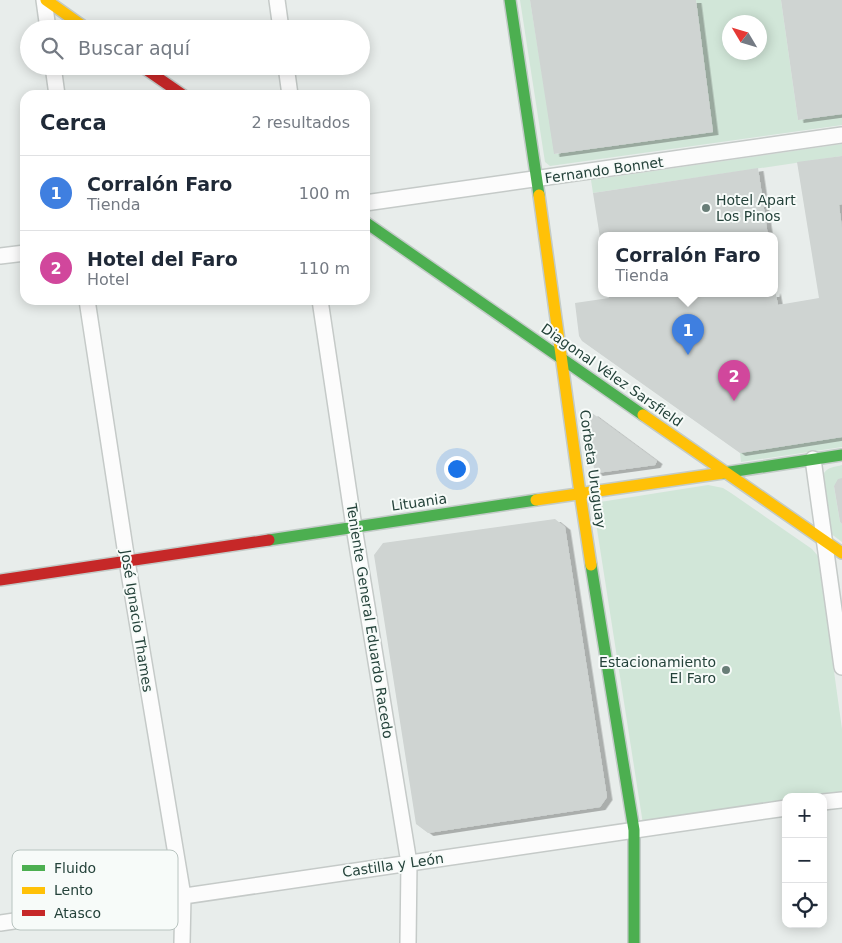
<!DOCTYPE html>
<html lang="es">
<meta charset="utf-8">
<style>
:root{--surface:#fff;--page:#f6f6f7;--text:#1f2937;--muted:#747a83;--line:#e0e1e3;--accent:#697e78}
body{margin:0;font-family:"DejaVu Sans",sans-serif;background:var(--page);color:var(--text)}
.controls{position:absolute;right:15px;bottom:15px;display:grid;overflow:hidden;border-radius:10px;box-shadow:0 2px 12px #0003}
.controls button{width:45px;height:45px;display:grid;place-items:center;padding:0;border:0;border-bottom:1px solid var(--line);background:var(--surface);color:var(--text);font:25px sans-serif}
.compass{position:absolute;left:722px;top:15px;width:45px;height:45px;border-radius:50%;background:var(--surface);box-shadow:0 2px 12px #0003;rotate:308deg}
.you{position:absolute;left:456px;top:468px;width:18px;height:18px;margin:-12px;border:4px solid #fff;border-radius:50%;background:#1a73e8;box-shadow:0 0 0 8px #1a73e833}
.badge{display:grid;place-items:center;width:32px;height:32px;border-radius:50%;background:var(--accent);color:#fff;font-size:16px;font-weight:700}
.pin{position:absolute;translate:-50% -41px;filter:drop-shadow(0 1px 2px #0008)}
.pin::after{content:'';position:absolute;top:26px;width:18px;height:15px;background:inherit;clip-path:polygon(0 0,100% 0,50% 100%)}
.popup{position:absolute;left:598px;top:232px;width:180px;height:65px;box-sizing:border-box;display:grid;place-content:center;border-radius:10px;background:var(--surface);filter:drop-shadow(0 1px 4px #0005);font-size:16px;white-space:nowrap;color:var(--muted)}
.popup b{font-size:19px;color:var(--text)}
.popup::after{content:'';position:absolute;left:50%;top:100%;margin-left:-10px;border:10px solid transparent;border-top-color:var(--surface)}
.list{margin:0;padding:0;list-style:none}
h2{display:flex;justify-content:space-between;align-items:center;height:65px;margin:0;padding:0 20px;font-size:21px}
h2 small{font-size:16px;font-weight:400;color:var(--muted)}
.list li{display:grid;grid-template-columns:32px 1fr auto;gap:15px;align-items:center;box-sizing:border-box;height:75px;padding:0 20px;border-top:1px solid var(--line)}
.list b{display:block;font-size:19px;white-space:nowrap}
.list p{margin:0;font-size:16px;white-space:nowrap;color:var(--muted)}
.list em{font-size:16px;font-style:normal;color:var(--muted)}
.icon{flex:none;width:28px;height:28px;fill:none;stroke:currentColor;stroke-width:2;stroke-linecap:round;stroke-linejoin:round}
.map{position:relative;flex:none;width:842px;height:943px;overflow:hidden}
.search{position:absolute;background:var(--surface);box-shadow:0 2px 12px #0003;left:20px;top:20px;width:350px;height:55px;display:flex;align-items:center;gap:12px;box-sizing:border-box;padding:0 18px;border-radius:28px;color:var(--muted);font-size:19px}
.panel{position:absolute;background:var(--surface);box-shadow:0 2px 12px #0003;left:20px;top:90px;width:350px;height:215px;border-radius:15px}
.map>svg:first-child{display:block}
.green{fill:#d1e6d8;fill-rule:evenodd}
.building{fill:#cfd4d2;filter:url(#shadow)}
.lines{fill:none;stroke-linecap:round;stroke-linejoin:round}
.street-casing{stroke:#c5cac8;stroke-width:18}
.fast-casing{stroke:#c3cbc8;stroke-width:14}
.slow-casing{stroke:#c3cbc8;stroke-width:14}
.jam-casing{stroke:#c3cbc8;stroke-width:14}
.street{stroke:#fcfcfc;stroke-width:15}
.fast{stroke:#4caf50;stroke-width:11}
.slow{stroke:#ffc107;stroke-width:11}
.jam{stroke:#c62828;stroke-width:11}
.poi-dot{fill:#697e78;stroke:#f7fbf9;stroke-width:2}
.labels{text-anchor:middle;dominant-baseline:central;stroke-width:4;stroke-linejoin:round;paint-order:stroke}
.street-label{font-size:14px;fill:#24423a;stroke:#f7fbf9}
.poi-label{font-size:14px;fill:#24423a;stroke:#f7fbf9;text-anchor:start}
.key{fill:#f7fbf9;stroke:#b8c4c0;stroke-width:1}
.key-label{font-size:14px;fill:#24423a}
</style>
<div class="map">
<svg width="842" height="943" viewBox="0 0 842 943">
<defs>
<filter id="shadow"><feDropShadow dx="5.5" dy="3" stdDeviation="0" flood-color="#0004"/></filter>
</defs>
<rect width="100%" height="100%" fill="#e8edeb"/>
<path class="green" d="M520,0h10l25,154 158,-22 -17,-132h85l17,120 44,-6v11l-292,41 -5,-4zM730,22h30v30h-30z
M842,144v12l-249,37 -2,-13z
M842,437v10l-101,15 -1,-9z
M842,465v13l-8,8 6,36 2,2v18l-12,-9c-2,-12 -12,-50 -6,-60 4,-6 11,-6 18,-8z
M708,485l15,3 8,5 81,56 6,7 24,173v66l-19,2h-37v7l-143,20 -49,-314 6,-8z"/>
<path class="building" d="M530,0h166l17,132 -159,22z
M781,0h61v114l-44,6z
M842,156v48l-3,1 3,23v209l-102,16 -158,-112 -3,-5 -4,-33 34,-5 -1,-4h166l1,-4 3,15 41,-7 -22,-136z
M758,168l10,68h-166l-1,8 -8,-51z
M592,413l65,48 -2,4 -58,8 -3,-4 -6,-51z
M842,478v46l-2,-2 -6,-36 4,-7z
M555,519l10,8 42,270 -7,10 -172,26 -12,-9 -42,-269 9,-12z"/>
<g class="lines">
<defs>
<path id="street" d="M44,0l4,29
M277,0l4,29
M53,66l4,29
M286,66l4,29
M365,203l477,-68
M0,256l25,-3
M87,300l40,261 56,335 -1,47
M320,300l34,227 55,336 -1,80
M813,459l29,208
M823,802l19,-2
M0,923l786,-115"/>
<path id="fast" d="M510,0l29,195
M365,222l278,193
M723,473l119,-18
M269,540l267,-40
M591,565l43,265v113"/>
<path id="slow" d="M46,0l41,29
M539,195l41,298 11,72
M643,415l199,138
M536,500l187,-27"/>
<path id="jam" d="M141,66l42,29
M0,580l269,-40"/>
</defs>
<use href="#street" class="street-casing"/>
<use href="#fast" class="fast-casing"/>
<use href="#slow" class="slow-casing"/>
<use href="#jam" class="jam-casing"/>
<use href="#street" class="street"/>
<use href="#fast" class="fast"/>
<use href="#slow" class="slow"/>
<use href="#jam" class="jam"/>
</g>
<g class="poi-dot">
<circle cx="706" cy="208" r="5"/>
<circle cx="726" cy="670" r="5"/>
</g>
<g class="labels">
<g class="street-label">
<text transform="translate(604 170) rotate(-8)">Fernando Bonnet</text>
<text transform="translate(612 375) rotate(35)">Diagonal Vélez Sarsfield</text>
<text transform="translate(593 469) rotate(82)">Corbeta Uruguay</text>
<text transform="translate(419 502) rotate(-8)">Lituania</text>
<text transform="translate(137 621) rotate(81)">José Ignacio Thames</text>
<text transform="translate(370 621) rotate(81)">Teniente General Eduardo Racedo</text>
<text transform="translate(393 865) rotate(-8)">Castilla y León</text>
</g>
<g class="poi-label">
<text x="716" y="200">Hotel Apart<tspan x="716" dy="16">Los Pinos</tspan></text>
<text x="716" y="662" text-anchor="end">Estacionamiento<tspan x="716" dy="16">El Faro</tspan></text>
</g>
</g>
<rect x="12" y="850" width="166" height="80" rx="8" class="key"/>
<rect x="22" y="865" width="23" height="6" fill="#4caf50"/>
<rect x="22" y="887" width="23" height="7" fill="#ffc107"/>
<rect x="22" y="910" width="23" height="6" fill="#c62828"/>
<g class="key-label">
<text x="54" y="873">Fluido</text>
<text x="54" y="895">Lento</text>
<text x="54" y="918">Atasco</text>
</g>
</svg>
<div class="controls">
<button>+</button>
<button>−</button>
<button><svg class="icon" aria-label="locate" viewBox="0 0 24 24"><circle cx="12" cy="12" r="6"/><path d="M12 2v4M12 18v4M2 12h4M18 12h4"/></svg></button>
</div>
<svg class="compass" viewBox="-18 -18 36 36"><path d="M0-13l5 13h-10z" fill="#e53935"/><path d="M0 13l5-13h-10z" fill="#747a83"/></svg>
<div class="you"></div>
<div class="pin badge" style="left:688px;top:355px;background:#3f7fe0">1</div>
<div class="popup"><b>Corralón Faro</b>Tienda</div>
<div class="pin badge" style="left:734px;top:401px;background:#d1479c">2</div>
<div class="search"><svg class="icon" aria-label="search" viewBox="0 0 24 24"><circle cx="10" cy="10" r="6"/><path d="M15 15l6 6"/></svg>Buscar aquí</div>
<section class="panel">
<h2>Cerca<small>2 resultados</small></h2>
<ul class="list">
<li><span class="badge" style="background:#3f7fe0">1</span><div><b>Corralón Faro</b><p>Tienda</p></div><em>100 m</em></li>
<li><span class="badge" style="background:#d1479c">2</span><div><b>Hotel del Faro</b><p>Hotel</p></div><em>110 m</em></li>
</ul>
</section>
</div>
